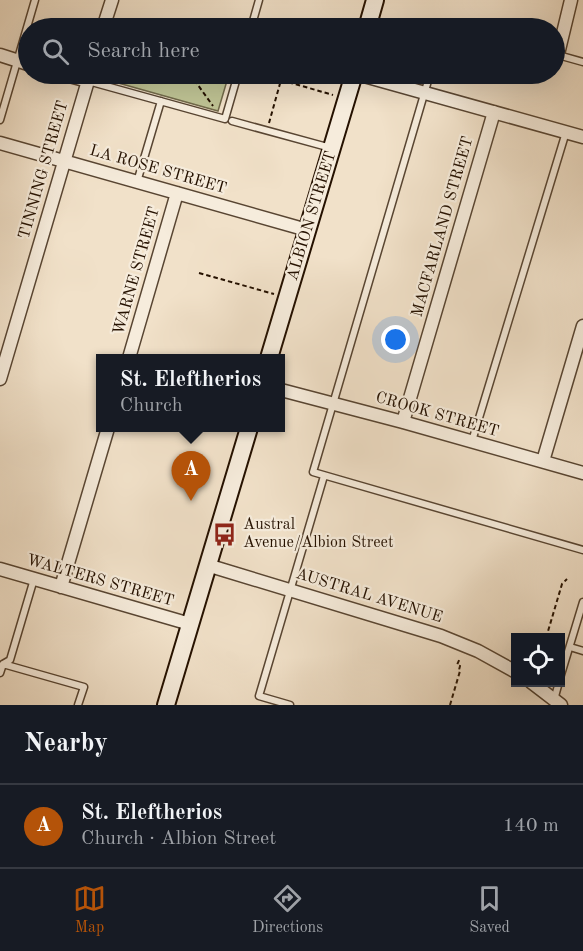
<!DOCTYPE html>
<meta charset="utf-8">
<style>
:root{--surface:#171b24;--page:#20242c;--text:#f1f3f6;--muted:#9ea1a6;--line:#363941;--accent:#b45309}
body{margin:0;font-family:"Old Standard TT",serif;background:var(--page);color:var(--text)}
.controls{position:absolute;right:18px;bottom:18px;display:grid;overflow:hidden;border-radius:0px;box-shadow:0 6px 24px #0002}
.controls button{width:54px;height:54px;display:grid;place-items:center;padding:0;border:0;border-bottom:2px solid var(--line);background:var(--surface);color:var(--text);font:30px sans-serif}
.you{position:absolute;left:396px;top:340px;width:21px;height:21px;margin:-15px;border:4px solid #fff;border-radius:50%;background:#1a73e8;box-shadow:0 0 0 9px #1a73e833}
.badge{display:grid;place-items:center;width:39px;height:39px;border-radius:50%;background:var(--accent);color:#fff;font-size:20px;font-weight:700}
.pin{position:absolute;translate:-50% -50px;filter:drop-shadow(0 2px 3px #0008)}
.pin::after{content:'';position:absolute;top:32px;width:21px;height:18px;background:inherit;clip-path:polygon(0 0,100% 0,50% 100%)}
.popup{position:absolute;left:96px;top:354px;width:189px;height:78px;box-sizing:border-box;display:grid;place-content:center;border-radius:0px;background:var(--surface);filter:drop-shadow(0 2px 4px #0005);font-size:20px;white-space:nowrap;color:var(--muted)}
.popup b{font-size:22px;color:var(--text)}
.popup::after{content:'';position:absolute;left:50%;top:100%;margin-left:-12px;border:12px solid transparent;border-top-color:var(--surface)}
.list{margin:0;padding:0;list-style:none}
h2{display:flex;justify-content:space-between;align-items:center;height:78px;margin:0;padding:0 24px;font-size:26px}
h2 small{font-size:20px;font-weight:400;color:var(--muted)}
.list li{display:grid;grid-template-columns:39px 1fr auto;gap:18px;align-items:center;box-sizing:border-box;height:84px;padding:0 24px;border-top:2px solid var(--line)}
.list b{display:block;font-size:22px;white-space:nowrap}
.list p{margin:0;font-size:20px;white-space:nowrap;color:var(--muted)}
.list em{font-size:20px;font-style:normal;color:var(--muted)}
.icon{flex:none;width:33px;height:33px;fill:none;stroke:currentColor;stroke-width:2;stroke-linecap:round;stroke-linejoin:round}
.map{position:relative;flex:none;width:583px;height:705px;overflow:hidden}
.search{position:absolute;background:var(--surface);box-shadow:0 6px 24px #0002;left:18px;right:18px;top:18px;height:66px;display:flex;align-items:center;gap:15px;box-sizing:border-box;padding:0 21px;border-radius:33px;color:var(--muted);font-size:22px}
.sheet{height:162px;background:var(--surface)}
nav{display:flex;justify-content:space-around;align-items:center;box-sizing:border-box;height:84px;border-top:2px solid var(--line);background:var(--surface);font-size:16px;color:var(--muted)}
nav a{display:grid;justify-items:center;gap:3px}
nav .on{color:var(--accent)}
.map>svg:first-child{display:block}
.green{fill:#bec293;stroke:#726a4a;stroke-width:1.5}
.lines{fill:none;stroke-linecap:round;stroke-linejoin:round}
.lane-casing{stroke:#584532;stroke-width:9}
.street-casing{stroke:#584532;stroke-width:15}
.secondary-casing{stroke:#251100;stroke-width:20}
.path{stroke:#251100;stroke-width:2;stroke-dasharray:4.5 3;stroke-linecap:butt}
.lane{stroke:#f6ecdc;stroke-width:6}
.street{stroke:#f6ecdc;stroke-width:12}
.secondary{stroke:#f6ecdc;stroke-width:16}
.labels{text-anchor:middle;dominant-baseline:central;stroke-width:4.5;stroke-linejoin:round;paint-order:stroke}
.street-label{font-size:16px;fill:#251100;stroke:#f6ecdc}
.poi-label{font-size:16px;fill:#251100;stroke:#f6ecdc;text-anchor:start}
</style>
<div class="map">
<svg width="583" height="705" viewBox="0 0 583 705">
<rect width="100%" height="100%" fill="#f1e1c9"/>
<filter id="stains"><feTurbulence type="fractalNoise" baseFrequency=".00333" numOctaves="4"/><feColorMatrix values="0 0 0 0 .2 0 0 0 0 .09 0 0 0 0 .02 0 0 0 .5 -.17"/></filter>
<radialGradient id="worn" r=".72"><stop offset=".6" stop-color="#630" stop-opacity="0"/><stop offset="1" stop-color="#630" stop-opacity=".3"/></radialGradient>
<path class="green" d="M106,74h123l-11,37 -114,-32z"/>
<g class="lines">
<defs>
<path id="lane" d="M251,28l8,-28
M444,28l2,-5 20,5
M558,55l25,7
M430,74l-117,398 270,78
M88,81l137,38 13,-45
M0,120l35,-120
M232,121l99,27
M137,182l24,-81
M472,441l94,-309
M34,579l-24,81 -7,4 81,23 -6,18
M570,647l13,4
M0,673l3,-9
M560,678l23,-76
M554,700l5,-18
M290,705l-31,-9 65,-220"/>
<path id="street" d="M103,28l9,-28
M558,54l13,-54
M0,55l28,9
M62,74l26,7
M357,74l226,63
M0,143l307,87
M129,358l48,-165
M0,379l90,-305
M281,390l122,32 180,51
M403,422l91,-310
M543,461l40,-135
M207,565l234,71 37,15 38,21
M0,569l190,55
M61,587l47,-159
M531,682l30,23"/>
<path id="secondary" d="M367,28l8,-28
M269,358l85,-284
M166,705l83,-277"/>
</defs>
<use href="#lane" class="lane-casing"/>
<use href="#street" class="street-casing"/>
<use href="#secondary" class="secondary-casing"/>
<path class="path" d="M190,74l23,32
M269,123l12,-43 52,15
M199,273l75,21
M546,638l16,-54 5,-5
M450,705l10,-34 -1,-1 1,-4 -3,-1 3,-7"/>
<use href="#lane" class="lane"/>
<use href="#street" class="street"/>
<use href="#secondary" class="secondary"/>
</g>
<defs>
<symbol id="bus-bare" viewBox="-9 -9 18 18"><path d="M-5-6H5V4H4V6H2V4H-2V6H-4V4H-5ZM-3.5-4V0h7V-4ZM-3.5 1.2v1.5H-2V1.2ZM2 1.2v1.5H3.5V1.2Z" fill="#8f2418" stroke="#f6ecdc" stroke-width="2.5" paint-order="stroke"/></symbol>
</defs>
<g fill-rule="evenodd">
<use href="#bus-bare" x="208" y="518" width="33" height="33"/>
</g>
<g class="labels">
<g class="street-label">
<text transform="translate(44 170) rotate(-74)">TINNING STREET</text>
<text transform="translate(158 170) rotate(16)">LA ROSE STREET</text>
<text transform="translate(312 216) rotate(-73)">ALBION STREET</text>
<text transform="translate(443 227) rotate(-74)">MACFARLAND STREET</text>
<text transform="translate(137 271) rotate(-74)">WARNE STREET</text>
<text transform="translate(437 415) rotate(16)">CROOK STREET</text>
<text transform="translate(100 581) rotate(16)">WALTERS STREET</text>
<text transform="translate(369 596) rotate(17)">AUSTRAL AVENUE</text>
</g>
<g class="poi-label">
<text x="243" y="525">Austral<tspan x="243" dy="18">Avenue/Albion Street</tspan></text>
</g>
</g>
<rect width="100%" height="100%" filter="url(#stains)"/>
<rect width="100%" height="100%" fill="url(#worn)"/>
</svg>
<div class="controls">
<button><svg class="icon" aria-label="locate" viewBox="0 0 24 24"><circle cx="12" cy="12" r="6"/><path d="M12 2v4M12 18v4M2 12h4M18 12h4"/></svg></button>
</div>
<div class="you"></div>
<div class="pin badge" style="left:191px;top:501px">A</div>
<div class="popup"><b>St. Eleftherios</b>Church</div>
<div class="search"><svg class="icon" aria-label="search" viewBox="0 0 24 24"><circle cx="10" cy="10" r="6"/><path d="M15 15l6 6"/></svg>Search here</div>
</div>
<section class="sheet">
<h2>Nearby<small></small></h2>
<ul class="list">
<li><span class="badge">A</span><div><b>St. Eleftherios</b><p>Church · Albion Street</p></div><em>140 m</em></li>
</ul>
</section>
<nav>
<a class="on"><svg class="icon" aria-label="map" viewBox="0 0 24 24"><path d="M3 6l6-2 6 2 6-2v14l-6 2-6-2-6 2zM9 4v14M15 6v14"/></svg>Map</a>
<a><svg class="icon" aria-label="directions" viewBox="0 0 24 24"><path d="M12 3l9 9-9 9-9-9zM9 14v-3h6M13 9l2 2-2 2"/></svg>Directions</a>
<a><svg class="icon" aria-label="saved" viewBox="0 0 24 24"><path d="M7 4h10v16l-5-4-5 4z"/></svg>Saved</a>
</nav>
